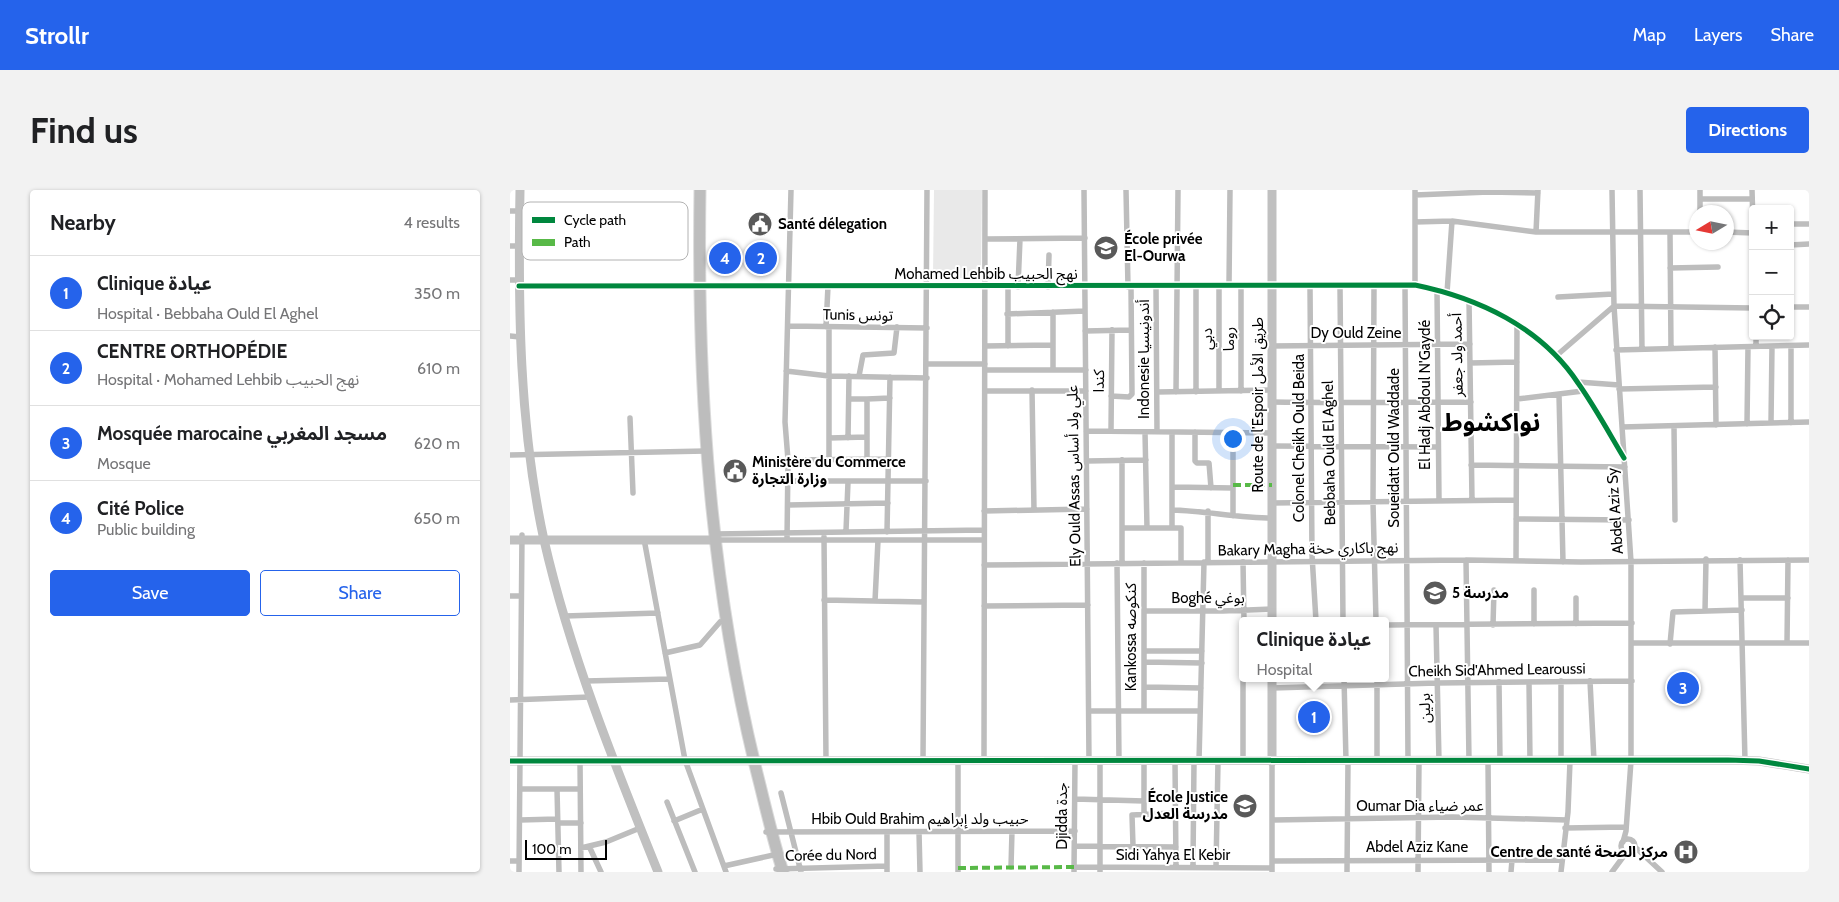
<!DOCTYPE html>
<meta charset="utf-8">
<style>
:root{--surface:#fff;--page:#f2f2f2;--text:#202124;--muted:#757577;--line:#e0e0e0;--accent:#2563eb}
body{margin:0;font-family:Cabin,"Noto Sans Arabic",sans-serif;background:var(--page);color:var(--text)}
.controls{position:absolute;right:15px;top:15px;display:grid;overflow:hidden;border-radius:5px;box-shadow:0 1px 4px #0004}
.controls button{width:45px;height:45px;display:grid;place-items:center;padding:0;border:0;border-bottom:1px solid var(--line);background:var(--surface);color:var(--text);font:25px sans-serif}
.compass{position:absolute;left:1179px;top:15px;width:45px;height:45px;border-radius:50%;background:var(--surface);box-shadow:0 1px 4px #0004;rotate:260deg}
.scale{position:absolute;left:15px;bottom:12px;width:82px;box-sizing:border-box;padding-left:5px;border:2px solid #000;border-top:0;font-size:14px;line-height:18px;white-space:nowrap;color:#000;-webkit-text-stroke:4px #fff;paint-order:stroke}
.you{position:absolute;left:722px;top:248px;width:18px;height:18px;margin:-12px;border:4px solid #fff;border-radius:50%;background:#1a73e8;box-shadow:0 0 0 8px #1a73e833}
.badge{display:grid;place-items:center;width:32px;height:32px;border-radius:50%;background:var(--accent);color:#fff;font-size:16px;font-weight:700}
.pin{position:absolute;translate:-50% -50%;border:2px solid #fff;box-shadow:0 1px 5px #0006}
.popup{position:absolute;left:729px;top:427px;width:150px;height:65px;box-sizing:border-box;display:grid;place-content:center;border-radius:5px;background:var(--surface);filter:drop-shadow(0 1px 4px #0005);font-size:16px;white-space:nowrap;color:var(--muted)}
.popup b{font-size:19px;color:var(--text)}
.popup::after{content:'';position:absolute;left:50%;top:100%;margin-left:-10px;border:10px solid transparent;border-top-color:var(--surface)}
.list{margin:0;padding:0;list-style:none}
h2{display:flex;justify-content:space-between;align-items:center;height:65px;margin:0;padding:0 20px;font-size:21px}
h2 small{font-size:16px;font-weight:400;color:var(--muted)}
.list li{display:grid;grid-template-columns:32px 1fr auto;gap:15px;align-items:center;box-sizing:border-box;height:75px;padding:0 20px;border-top:1px solid var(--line)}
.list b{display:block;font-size:19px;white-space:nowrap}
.list p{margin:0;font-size:16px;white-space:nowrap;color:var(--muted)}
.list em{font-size:16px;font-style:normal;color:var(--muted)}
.actions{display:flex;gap:10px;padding:15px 20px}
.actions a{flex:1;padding:11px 0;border:1px solid var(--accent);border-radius:5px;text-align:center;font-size:18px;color:var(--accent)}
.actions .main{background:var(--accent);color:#fff}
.icon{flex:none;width:28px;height:28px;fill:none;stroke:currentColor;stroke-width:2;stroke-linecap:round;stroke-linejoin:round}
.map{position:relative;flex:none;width:1299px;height:682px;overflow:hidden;border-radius:5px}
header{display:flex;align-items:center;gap:30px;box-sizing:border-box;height:70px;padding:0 25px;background:var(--accent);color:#fff}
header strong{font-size:24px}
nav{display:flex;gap:28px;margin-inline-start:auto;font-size:18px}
.intro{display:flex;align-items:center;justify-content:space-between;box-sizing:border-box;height:120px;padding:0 30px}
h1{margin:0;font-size:35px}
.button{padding:12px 22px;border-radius:5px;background:var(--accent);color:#fff;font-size:18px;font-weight:700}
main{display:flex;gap:30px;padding:0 30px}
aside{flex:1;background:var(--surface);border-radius:5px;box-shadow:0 1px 4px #0004}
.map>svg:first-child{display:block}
.green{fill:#e9e9e9}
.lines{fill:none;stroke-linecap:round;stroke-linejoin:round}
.highway-casing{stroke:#dbdbdb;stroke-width:13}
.street{stroke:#bdbdbd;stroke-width:5.5}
.secondary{stroke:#c0c0c0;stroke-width:9}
.highway{stroke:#bdbdbd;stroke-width:11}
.quiet{stroke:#58b947;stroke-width:4;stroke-dasharray:8 4;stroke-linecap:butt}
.cycleway-casing{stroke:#fff;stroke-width:8}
.cycleway{stroke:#00873e;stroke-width:5}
.labels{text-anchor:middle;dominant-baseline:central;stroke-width:4;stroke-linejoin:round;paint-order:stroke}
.poi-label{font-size:15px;font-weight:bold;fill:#000;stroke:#fff;text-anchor:start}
.street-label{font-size:15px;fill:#000;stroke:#fff}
.town-label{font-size:25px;font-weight:bold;fill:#000;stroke:#fff}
.key{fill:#fff;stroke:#b2b2b2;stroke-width:1}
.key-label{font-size:14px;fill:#000}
</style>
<header>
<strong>Strollr</strong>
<nav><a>Map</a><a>Layers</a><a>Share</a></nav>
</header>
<div class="intro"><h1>Find us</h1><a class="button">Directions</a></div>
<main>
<aside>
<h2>Nearby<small>4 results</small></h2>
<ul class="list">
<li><span class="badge">1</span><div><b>Clinique عيادة</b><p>Hospital · Bebbaha Ould El Aghel</p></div><em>350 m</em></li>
<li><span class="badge">2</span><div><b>CENTRE ORTHOPÉDIE</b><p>Hospital · Mohamed Lehbib نهج الحبيب</p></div><em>610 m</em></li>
<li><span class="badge">3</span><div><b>Mosquée marocaine مسجد المغربي</b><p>Mosque</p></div><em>620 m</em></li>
<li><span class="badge">4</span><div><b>Cité Police</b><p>Public building</p></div><em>650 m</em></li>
</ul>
<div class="actions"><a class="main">Save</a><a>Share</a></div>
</aside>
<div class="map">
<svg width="1299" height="682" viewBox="0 0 1299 682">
<rect width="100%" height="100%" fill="#fff"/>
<path class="green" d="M424,0h48l-1,88h-48z"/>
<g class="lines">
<defs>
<path id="highway" d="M190,0c-3,201 10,399 60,595 7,29 14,58 23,87"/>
</defs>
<use href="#highway" class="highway-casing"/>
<path class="street" d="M574,0l5,571
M616,0l2,97
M1102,0l2,116 17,256v199l-5,70 -3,11
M1130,0l2,159
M1242,0l1,33
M905,5l74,-3 49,1
M1190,9h52
M0,21h9
M1190,22v-22
M905,32l37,-1 84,11h160
M1280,34h19
M1026,42l2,-42
M1160,42l1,116
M1216,42l27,1
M475,49l100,-1
M1280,55l19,-1
M0,56h9
M1160,78l48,-1
M0,90h9
M830,95l3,336
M864,95l-1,218 3,118
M895,95l3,476
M905,95v-95
M9,96l896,-1c63,13 126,42 163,98 17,24 31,50 46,75
M719,96l1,-96
M731,96v105
M800,96l2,269 4,66
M498,97v59
M508,97l2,-48
M538,97l1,-32
M646,97l1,145
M709,97v104
M927,100l2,211
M937,103l5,-72
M1048,107l55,-3
M959,110l3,200
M1280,117h19
M543,122v58
M497,124l78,-3
M279,136l138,2
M316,137l2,-41
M575,141l46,-1
M0,146l10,1
M1246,146v10
M475,156l68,-1
M761,156l199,-2
M1205,157l1,78
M1106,160l193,-5
M1046,166l58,-50 139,2
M960,173l47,-1
M417,174h58
M475,180h101
M276,181l43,5 98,2
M349,186l4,-21 31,-2 3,-26
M1068,192l41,3
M1109,199l97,-2
M522,200l2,120
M475,201h101
M647,202l114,-2
M666,202l2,-202
M686,202v-105
M1049,205l4,167
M601,206l18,1 3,-3 -1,-107
M339,209h18
M1007,209l66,-8
M762,212c66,1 132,0 199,0
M120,228l3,75
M1261,233l1,-77
M1281,233v-77
M1237,234l1,-77
M1164,236l1,94
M1112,237l187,-5
M576,241l186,2
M601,241l1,-101
M635,242l2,96
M662,242v96
M685,242v29l2,2h12l2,25
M319,248l38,-1
M338,248l1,-62
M762,256l166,1
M0,265l196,-4
M357,269v-60l23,-1
M278,270l101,-1
M319,270v-133
M577,271l59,-1
M961,275l154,2
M278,291h138
M663,297l60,1
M762,313l244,-3
M278,315l100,-2
M663,320c34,1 65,8 99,8
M474,321l103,-2
M698,321v51
M723,326v-84
M1006,329l113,1
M612,338h59v34
M336,341l2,-49
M377,342l3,-155
M205,344l269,-4
M314,347l2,223
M134,349l41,221 41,112
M206,350h268
M277,350l1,-80 -3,-38 6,-232
M956,370l3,201
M1006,370l1,-237
M1230,370l5,201
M733,372l1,59
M607,373l2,198
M612,373v-103
M634,373v147
M474,375l482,-5 115,2 228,-2
M0,406h11
M1066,408v26
M1231,408h47
M314,410l100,2
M365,411l3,-61
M474,416l104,-1
M634,421h79l49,-2
M1195,421l1,-52
M55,426l93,-3
M1024,434v-34
M875,435l247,-2
M926,435l3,136
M983,435l1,-35
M1123,453h176
M1277,453l1,-83
M1160,454l3,-32 69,-2
M634,461h58
M155,463l35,-8 20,-23
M634,472l58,1
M807,488v9
M834,488l2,83
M867,488v83
M75,491l85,-2
M1051,491v80
M1080,491l4,80
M989,492l1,79
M1019,492l1,79
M634,497l57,1
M762,498l165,-5 195,-2
M0,510l80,-3
M579,521h111
M70,570l1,112
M413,570l4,-570
M474,570l1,-570
M665,571l1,105
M689,571l5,-199
M733,571v-83
M978,571l1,111
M762,572v110
M10,599h60
M47,599l2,83
M271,603l20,79
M565,609l69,2
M157,612l28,70
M634,624v-53
M10,630l37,-1
M763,630l180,-3 114,3
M164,631l29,-12
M48,633h23
M1055,638l61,-1
M256,642l309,-1
M409,642l1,40
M1111 656a7 7 0 1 1 14 0a7 7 0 1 1-14 0Z
M79,656l12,26
M565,656l101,1
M623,656l-1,-31 43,-2
M1125,657l27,25
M71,658l25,-6 34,-14
M0,671h9
M763,671l289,-1
M214,676l54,-12
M683,676l1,-105
M501,677l1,-36
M564,677l198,1
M706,677l2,-106
M266,679l111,-3
M9,682l3,-337
M377,682v-39
M448,682v-112
M564,682l1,-111
M590,682v-111
M837,682l1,-111
M908,682l1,-111
M1001,682l1,-12
M1051,682l7,-60 2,-51
M1102,682l14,-19"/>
<path class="secondary" d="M10,0c-2,117 -1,235 24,350 26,114 70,223 114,332
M0,350h204
M762,431v-431
M762,488v84
M0,571l1218,-1 31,1 50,8"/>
<use href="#highway" class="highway"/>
<path class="quiet" d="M723,295h39
M448,678l116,-1"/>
<defs>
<path id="cycleway" d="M9,96l896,-1c63,13 126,42 163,98 17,24 31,50 46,75
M0,571l1218,-1 31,1 50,8"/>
</defs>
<use href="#cycleway" class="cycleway-casing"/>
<use href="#cycleway" class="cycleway"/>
</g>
<defs>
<symbol id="civic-disc" viewBox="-11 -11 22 22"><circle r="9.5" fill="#595959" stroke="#fff"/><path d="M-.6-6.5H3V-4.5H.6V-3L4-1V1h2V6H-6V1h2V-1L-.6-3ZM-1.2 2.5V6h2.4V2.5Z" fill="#fff"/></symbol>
<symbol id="school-disc" viewBox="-11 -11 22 22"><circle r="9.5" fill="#595959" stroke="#fff"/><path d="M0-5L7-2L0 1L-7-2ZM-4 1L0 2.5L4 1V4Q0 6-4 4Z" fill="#fff"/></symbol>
<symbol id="hospital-disc" viewBox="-11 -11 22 22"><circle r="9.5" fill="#595959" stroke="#fff"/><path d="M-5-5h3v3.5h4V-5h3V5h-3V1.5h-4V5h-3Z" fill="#fff"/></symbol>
</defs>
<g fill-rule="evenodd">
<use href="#civic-disc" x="236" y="20" width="28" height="28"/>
<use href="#school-disc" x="582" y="44" width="28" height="28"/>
<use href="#civic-disc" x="211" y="267" width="28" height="28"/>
<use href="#school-disc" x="911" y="389" width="28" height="28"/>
<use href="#school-disc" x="721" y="602" width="28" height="28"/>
<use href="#hospital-disc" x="1162" y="648" width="28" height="28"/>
</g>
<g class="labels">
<g class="poi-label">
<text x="268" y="34">Santé délegation</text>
<text x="614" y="49">École privée<tspan x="614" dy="17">El-Ourwa</tspan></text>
<text x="242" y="272">Ministère du Commerce<tspan x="242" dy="17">وزارة التجارة</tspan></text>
<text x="942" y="403">مدرسة 5</text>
<text x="718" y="607" text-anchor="end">École Justice<tspan x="718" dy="17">مدرسة العدل</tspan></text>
<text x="1158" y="662" text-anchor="end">Centre de santé مركز الصحة</text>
</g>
<g class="street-label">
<text x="476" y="84">Mohamed Lehbib نهج الحبيب</text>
<text transform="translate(348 125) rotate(1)">Tunis تونس</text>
<text x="846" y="143">Dy Ould Zeine</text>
<text transform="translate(697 149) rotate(-90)">دبي</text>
<text transform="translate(719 149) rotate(-90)">روما</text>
<text transform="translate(947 165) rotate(-91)">أحمد ولد جعفر</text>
<text transform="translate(634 169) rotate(-90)">Indonesie أندونيسيا</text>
<text transform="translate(589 191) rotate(-89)">كندا</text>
<text transform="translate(915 205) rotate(-90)">El Hadj Abdoul N'Gaydé</text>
<text transform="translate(748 215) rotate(-90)">Route de l’Espoir طريق الأمل</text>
<text transform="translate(789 248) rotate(-90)">Colonel Cheikh Ould Beida</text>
<text transform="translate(884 258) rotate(-90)">Soueidatt Ould Waddade</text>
<text transform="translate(819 263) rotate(-91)">Bebbaha Ould El Aghel</text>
<text transform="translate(564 286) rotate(-91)">Ely Ould Assas علي ولد أساس</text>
<text transform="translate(1105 321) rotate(-94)">Abdel Aziz Sy</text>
<text transform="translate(798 359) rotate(-1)">Bakary Magha نهج باكاري حخة</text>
<text x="698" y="408">Boghé بوغي</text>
<text transform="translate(621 447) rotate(-90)">Kankossa كنكوصه</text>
<text transform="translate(987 480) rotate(-1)">Cheikh Sid'Ahmed Learoussi</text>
<text transform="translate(915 518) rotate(-91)">برلين</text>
<text x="910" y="616">Oumar Dia عمر ضياء</text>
<text transform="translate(552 626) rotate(-90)">Djidda جدة</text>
<text x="410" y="629">Hbib Ould Brahim حبيب ولد إبراهيم</text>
<text x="907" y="657">Abdel Aziz Kane</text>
<text transform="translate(321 665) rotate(-1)">Corée du Nord</text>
<text x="663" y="665">Sidi Yahya El Kebir</text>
</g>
<g class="town-label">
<text x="981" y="232">نواكشوط</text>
</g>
</g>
<rect x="12" y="12" width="166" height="58" rx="8" class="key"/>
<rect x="22" y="27" width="23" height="6" fill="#00873e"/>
<rect x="22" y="49" width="23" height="7" fill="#58b947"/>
<g class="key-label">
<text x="54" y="35">Cycle path</text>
<text x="54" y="57">Path</text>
</g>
</svg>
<div class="controls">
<button>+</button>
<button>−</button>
<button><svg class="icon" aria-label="locate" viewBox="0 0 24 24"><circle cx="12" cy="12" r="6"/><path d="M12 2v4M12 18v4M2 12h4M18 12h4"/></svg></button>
</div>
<svg class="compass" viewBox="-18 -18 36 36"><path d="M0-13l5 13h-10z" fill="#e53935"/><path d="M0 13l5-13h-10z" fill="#757577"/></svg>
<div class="scale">100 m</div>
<div class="you"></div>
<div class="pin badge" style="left:804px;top:527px">1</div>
<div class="popup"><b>Clinique عيادة</b>Hospital</div>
<div class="pin badge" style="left:251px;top:68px">2</div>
<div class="pin badge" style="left:1173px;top:498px">3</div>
<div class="pin badge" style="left:215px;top:68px">4</div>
</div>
</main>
